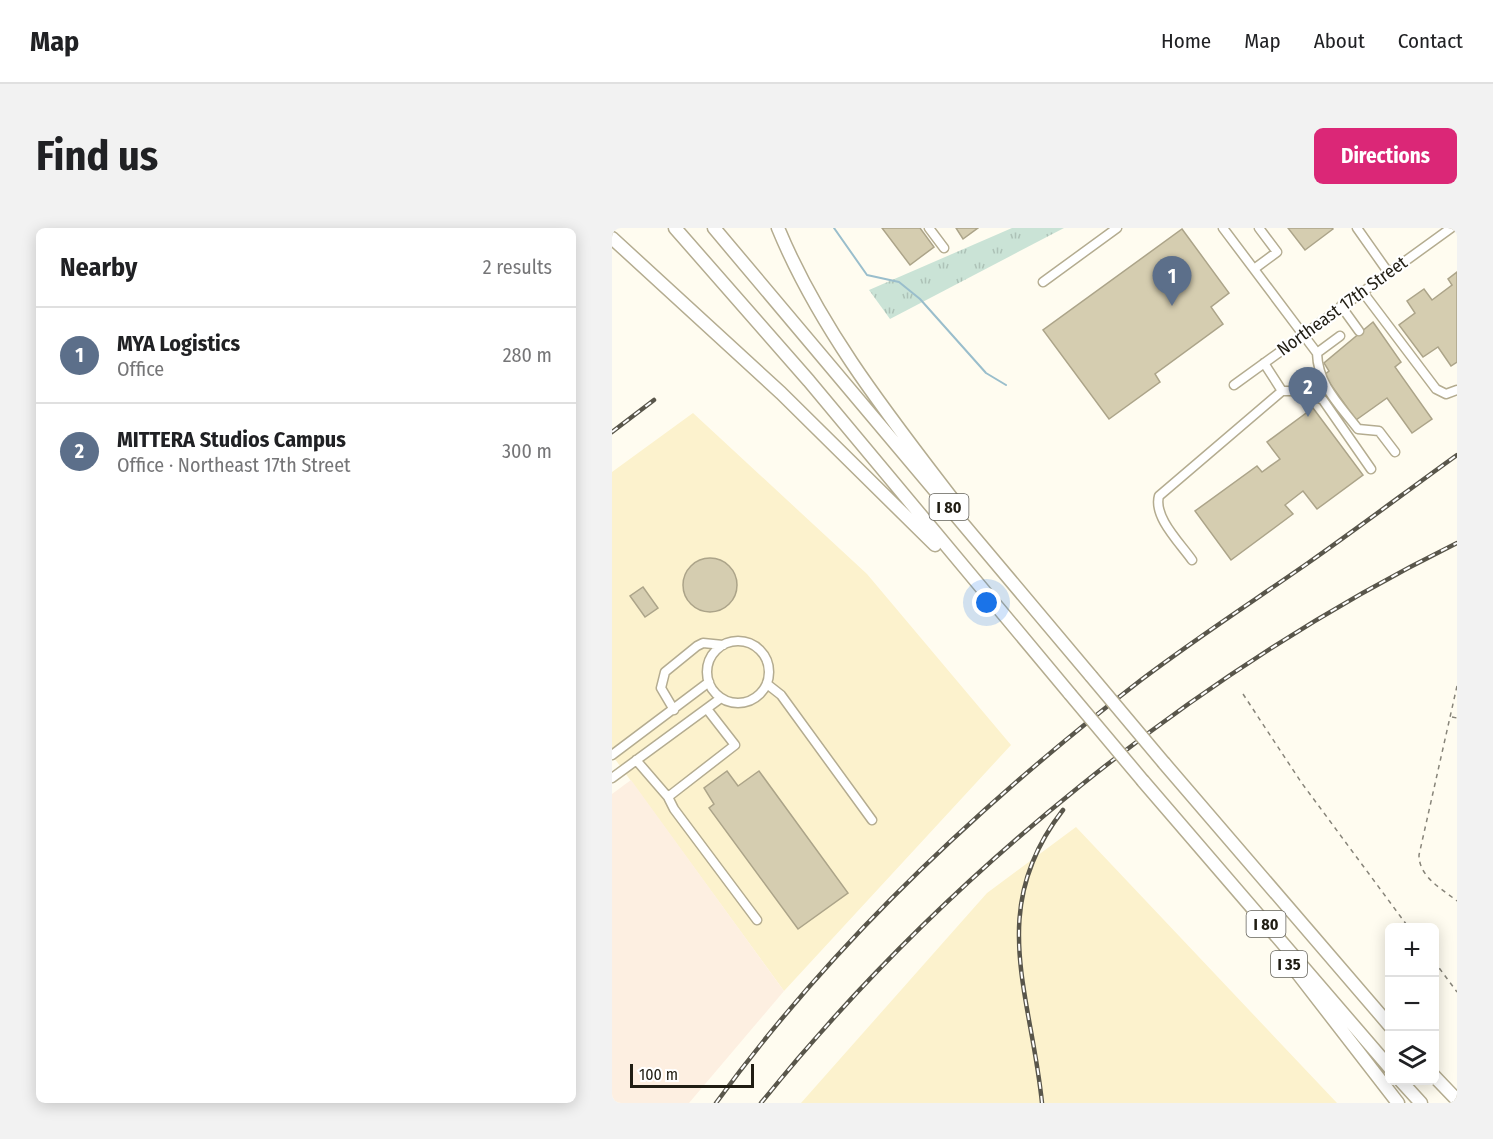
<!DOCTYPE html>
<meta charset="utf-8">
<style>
:root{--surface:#fff;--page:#f2f2f2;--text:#202124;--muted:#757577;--line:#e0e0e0;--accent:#db2777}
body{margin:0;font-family:"Fira Sans Condensed",sans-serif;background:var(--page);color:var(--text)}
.controls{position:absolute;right:18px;bottom:18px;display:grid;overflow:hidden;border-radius:9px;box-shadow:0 3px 15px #0003}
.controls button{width:54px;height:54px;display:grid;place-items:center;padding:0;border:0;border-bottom:2px solid var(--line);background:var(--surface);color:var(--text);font:30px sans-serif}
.scale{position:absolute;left:18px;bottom:15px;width:124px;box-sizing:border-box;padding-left:6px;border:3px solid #201d13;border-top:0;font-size:16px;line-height:21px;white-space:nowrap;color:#201d13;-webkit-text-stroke:4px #fff;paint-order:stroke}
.you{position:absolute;left:375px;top:375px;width:21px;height:21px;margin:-15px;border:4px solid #fff;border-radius:50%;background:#1a73e8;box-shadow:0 0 0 9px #1a73e833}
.badge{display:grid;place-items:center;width:39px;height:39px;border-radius:50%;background:var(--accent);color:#fff;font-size:20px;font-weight:700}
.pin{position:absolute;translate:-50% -50px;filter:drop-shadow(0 2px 3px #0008)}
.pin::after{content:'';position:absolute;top:32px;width:21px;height:18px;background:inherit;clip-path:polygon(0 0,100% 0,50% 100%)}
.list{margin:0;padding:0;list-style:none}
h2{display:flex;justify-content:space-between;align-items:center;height:78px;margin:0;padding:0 24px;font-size:26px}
h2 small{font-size:20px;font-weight:400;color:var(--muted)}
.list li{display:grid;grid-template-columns:39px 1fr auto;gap:18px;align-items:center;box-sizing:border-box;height:96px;padding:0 24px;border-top:2px solid var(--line)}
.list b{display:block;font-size:22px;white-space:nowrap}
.list p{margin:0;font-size:20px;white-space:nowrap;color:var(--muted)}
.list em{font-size:20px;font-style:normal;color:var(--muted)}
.icon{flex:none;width:33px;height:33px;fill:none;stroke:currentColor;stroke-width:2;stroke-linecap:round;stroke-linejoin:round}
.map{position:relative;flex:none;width:845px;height:875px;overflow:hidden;border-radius:9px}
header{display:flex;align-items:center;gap:36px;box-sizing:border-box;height:84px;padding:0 30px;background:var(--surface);border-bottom:2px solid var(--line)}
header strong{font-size:28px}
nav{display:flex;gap:33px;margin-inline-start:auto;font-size:21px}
.intro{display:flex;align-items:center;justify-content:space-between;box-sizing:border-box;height:144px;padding:0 36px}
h1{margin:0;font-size:42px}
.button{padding:15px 27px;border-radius:9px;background:var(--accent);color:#fff;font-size:21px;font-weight:700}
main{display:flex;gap:36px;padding:0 36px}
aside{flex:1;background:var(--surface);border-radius:9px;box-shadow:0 3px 15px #0003}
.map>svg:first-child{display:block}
.built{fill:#fcf2cd}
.education{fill:#fdefe1}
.grass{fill:url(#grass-tufts)}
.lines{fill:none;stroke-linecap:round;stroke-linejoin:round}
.stream{stroke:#9abecc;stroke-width:2}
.building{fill:#d5cdb0;stroke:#aca489;stroke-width:1.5}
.minor-casing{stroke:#b4ac90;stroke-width:11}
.highway-casing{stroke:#b4ac90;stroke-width:15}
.path{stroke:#878479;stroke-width:1.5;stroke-dasharray:4.5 4.5;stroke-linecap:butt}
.minor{stroke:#fff;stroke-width:8}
.highway{stroke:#fff;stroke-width:12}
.rail-casing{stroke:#59564b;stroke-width:4.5}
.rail{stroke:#fff;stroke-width:2;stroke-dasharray:7;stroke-linecap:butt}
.highway-bridge-casing{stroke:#b4ac90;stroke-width:15;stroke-linecap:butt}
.highway-bridge{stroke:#fff;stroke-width:12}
.labels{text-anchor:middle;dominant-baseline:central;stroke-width:4.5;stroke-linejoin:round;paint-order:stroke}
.shield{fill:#fff;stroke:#63615a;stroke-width:1.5}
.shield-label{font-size:16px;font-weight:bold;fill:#201d13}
.street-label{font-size:18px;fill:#201d13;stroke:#fff}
</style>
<header>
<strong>Map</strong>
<nav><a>Home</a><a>Map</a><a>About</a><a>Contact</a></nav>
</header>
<div class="intro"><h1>Find us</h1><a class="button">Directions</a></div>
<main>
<aside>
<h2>Nearby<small>2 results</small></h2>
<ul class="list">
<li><span class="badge" style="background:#5c6f8a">1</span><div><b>MYA Logistics</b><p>Office</p></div><em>280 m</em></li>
<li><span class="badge" style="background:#5c6f8a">2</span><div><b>MITTERA Studios Campus</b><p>Office · Northeast 17th Street</p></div><em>300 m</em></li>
</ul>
</aside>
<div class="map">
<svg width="845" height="875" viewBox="0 0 845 875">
<defs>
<pattern id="grass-tufts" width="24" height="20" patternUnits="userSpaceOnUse" patternTransform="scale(1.5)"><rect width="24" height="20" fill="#cae3d6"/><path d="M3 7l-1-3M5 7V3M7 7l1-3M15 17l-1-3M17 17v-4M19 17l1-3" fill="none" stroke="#adc2b7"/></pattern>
</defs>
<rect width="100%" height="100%" fill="#fffcf0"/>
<path class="built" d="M81,185l174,161 144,171 -227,246 -172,-236v-283z
M464,599l261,276h-536l186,-210z"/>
<path class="education" d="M19,552l153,211 -95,112h-77v-309z"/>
<path class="grass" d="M400,0h52l-174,91 -21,-29z"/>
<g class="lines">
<path class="stream" d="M222,0l33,47 32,7 21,17 66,74 20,12"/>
</g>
<path class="building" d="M270,0h38l14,19 -24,18z
M344,0h22l-15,11z
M676,0h44l1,1 -28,21z
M570,1l47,64 -18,14 12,17 -68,50 5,8 -51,37 -66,-89z
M845,44v90l-6,4 -13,-19 -15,10 -24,-32 16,-12 -8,-12 17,-12 8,11 20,-15 -4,-6z
M761,94l28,40 -6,5 37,52 -20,14 -25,-35 -31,22 -32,-45 5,-4 -5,-8z
M701,180l50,67 -46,34 -14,-18 -18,14 8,9 -62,46 -36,-49 62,-45 5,6 18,-13 -13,-17z
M71 357a27 27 0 1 1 54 0a27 27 0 1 1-54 0Z
M31,359l15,21 -13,9 -15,-21z
M115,543l11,15 21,-15 89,122 -50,36 -89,-121 5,-4 -10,-16z"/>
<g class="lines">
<defs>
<path id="minor" d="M317,0l15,20
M611,0l94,125 23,-17
M745,0l31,44
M642,41l23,-17 -18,-24
M431,54l74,-54
M750,63l74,98 10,5 11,-4
M729,78l18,25
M705,125c1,32 22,51 41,76l21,2 16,21
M652,135l18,28h22l19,9 48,69
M622,157l217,-157
M580,332c-11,-16 -39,-43 -33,-64l123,-105
M95 444a31 31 0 1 1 62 0a31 31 0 1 1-62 0Z
M155,456l14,11 91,125
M62,482l-13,-22 4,-16 32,-26 6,-3 20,2
M0,527l97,-73
M24,532l32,37 67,-52 -28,-36
M0,550l109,-80
M56,569l6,12 83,111"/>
<path id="highway" d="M63,0l134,153 261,313
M102,0l377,448
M166,0c43,104 114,192 182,281
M0,10l169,155 154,152
M552,535l226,263
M531,553l247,287
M673,729l113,146
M822,848l23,24
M788,852l21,23"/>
</defs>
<use href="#minor" class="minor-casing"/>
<use href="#highway" class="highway-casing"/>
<path class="path" d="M845,458l-38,169c0,22 22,33 38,46
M631,466l58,88 108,146
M840,489l5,1
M822,733l23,31"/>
<use href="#minor" class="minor"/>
<use href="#highway" class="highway"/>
<defs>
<path id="rail" d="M0,204l42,-32
M104,875c118,-162 267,-301 425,-423 54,-41 111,-78 167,-117 50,-35 99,-72 149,-108
M149,875c183,-227 435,-431 696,-560
M430,875c-11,-110 -56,-194 21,-293"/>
</defs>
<use href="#rail" class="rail-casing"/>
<use href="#rail" class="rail"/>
<defs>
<path id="highway-bridge" d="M479,448l73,87
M458,466l73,87"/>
</defs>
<use href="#highway-bridge" class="highway-bridge-casing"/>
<use href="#highway-bridge" class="highway-bridge"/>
</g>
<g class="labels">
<g class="shield">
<rect x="317.5" y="266" width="39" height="26" rx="4.5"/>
<rect x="634.5" y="683" width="39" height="26" rx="4.5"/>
<rect x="659" y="723" width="36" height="26" rx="4.5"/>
</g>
<g class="shield-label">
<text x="337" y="279">I 80</text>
<text x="654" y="696">I 80</text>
<text x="677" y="736">I 35</text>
</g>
<g class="street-label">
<text transform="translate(730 78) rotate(-36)">Northeast 17th Street</text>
</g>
</g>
</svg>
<div class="controls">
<button>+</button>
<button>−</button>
<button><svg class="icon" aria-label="layers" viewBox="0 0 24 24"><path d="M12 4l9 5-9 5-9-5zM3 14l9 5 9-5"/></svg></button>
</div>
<div class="scale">100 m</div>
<div class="you"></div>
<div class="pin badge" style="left:560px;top:78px;background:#5c6f8a">1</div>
<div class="pin badge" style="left:696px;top:189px;background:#5c6f8a">2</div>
</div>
</main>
